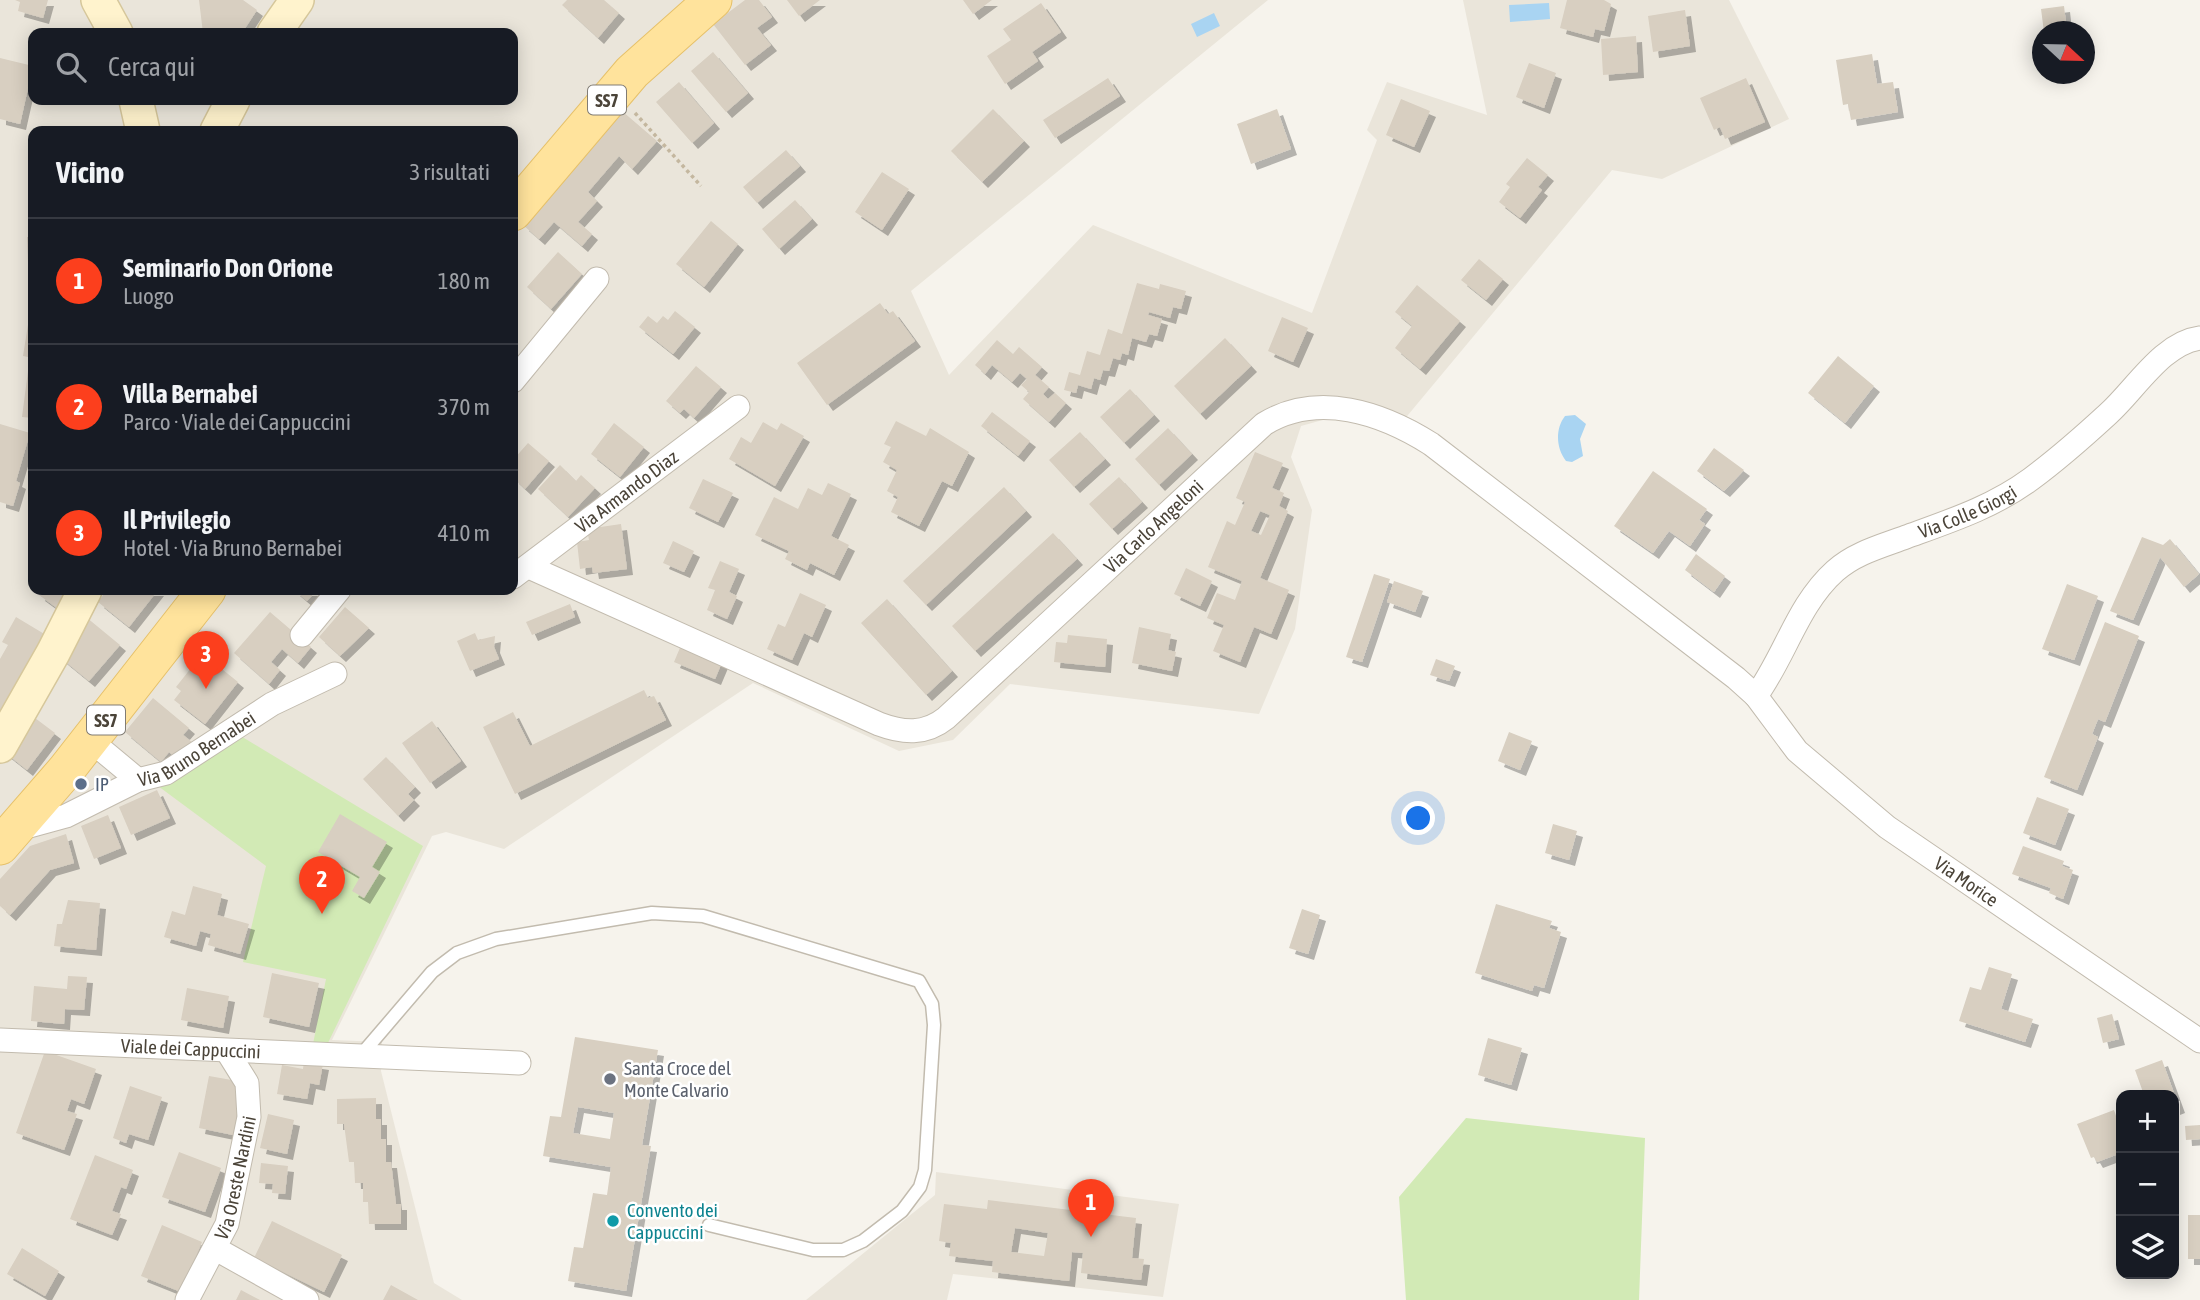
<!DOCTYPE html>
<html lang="it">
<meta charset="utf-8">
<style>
:root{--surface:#171b24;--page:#20242c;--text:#f1f3f6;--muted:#9ea1a6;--line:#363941;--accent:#fc3f1d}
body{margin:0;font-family:"Asap Condensed",sans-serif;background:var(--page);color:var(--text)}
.controls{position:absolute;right:21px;bottom:21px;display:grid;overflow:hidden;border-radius:14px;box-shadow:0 4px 18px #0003}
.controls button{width:63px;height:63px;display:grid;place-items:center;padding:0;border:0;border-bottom:2px solid var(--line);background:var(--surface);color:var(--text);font:35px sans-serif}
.compass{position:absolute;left:2032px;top:21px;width:63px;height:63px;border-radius:50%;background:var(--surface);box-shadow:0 4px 18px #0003;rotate:112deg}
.you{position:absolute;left:1419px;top:819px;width:24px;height:24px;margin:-18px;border:5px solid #fff;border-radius:50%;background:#1a73e8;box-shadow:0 0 0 10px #1a73e833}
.badge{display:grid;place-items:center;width:46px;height:46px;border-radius:50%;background:var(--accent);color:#fff;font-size:23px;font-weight:700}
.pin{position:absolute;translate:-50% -58px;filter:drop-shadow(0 2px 4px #0008)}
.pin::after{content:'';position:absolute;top:37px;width:24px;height:21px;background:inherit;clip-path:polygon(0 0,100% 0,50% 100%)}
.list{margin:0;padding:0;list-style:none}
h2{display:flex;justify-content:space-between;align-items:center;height:91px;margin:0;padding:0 28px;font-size:30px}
h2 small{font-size:23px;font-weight:400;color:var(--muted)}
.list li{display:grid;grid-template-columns:46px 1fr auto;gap:21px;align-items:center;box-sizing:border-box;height:126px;padding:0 28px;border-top:2px solid var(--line)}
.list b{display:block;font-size:26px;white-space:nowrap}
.list p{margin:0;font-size:23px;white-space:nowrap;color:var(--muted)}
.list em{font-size:23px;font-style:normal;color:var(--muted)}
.icon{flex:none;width:38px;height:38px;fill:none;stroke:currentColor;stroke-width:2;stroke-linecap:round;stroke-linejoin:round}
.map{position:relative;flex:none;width:2200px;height:1300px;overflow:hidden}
.search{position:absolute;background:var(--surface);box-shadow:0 4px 18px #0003;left:28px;top:28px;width:490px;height:77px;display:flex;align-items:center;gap:18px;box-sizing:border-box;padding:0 24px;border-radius:14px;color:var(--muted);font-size:26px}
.panel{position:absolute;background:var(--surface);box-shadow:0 4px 18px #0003;left:28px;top:126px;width:490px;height:469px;border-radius:14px}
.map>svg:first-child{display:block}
.residential{fill:#eae5da;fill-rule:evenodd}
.green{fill:#d2eab5}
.water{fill:#a9d4f2}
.building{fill:#d8cfc1;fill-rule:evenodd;filter:url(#shadow)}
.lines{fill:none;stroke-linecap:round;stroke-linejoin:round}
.lane-casing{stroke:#c2bbae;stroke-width:15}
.street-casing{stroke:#c2bbae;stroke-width:25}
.secondary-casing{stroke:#d6c79b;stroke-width:36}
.primary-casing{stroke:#e6c16a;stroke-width:39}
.path{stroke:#c4b79f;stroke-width:3.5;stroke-dasharray:3.5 3.5;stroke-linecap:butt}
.lane{stroke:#fff;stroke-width:12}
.street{stroke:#fff;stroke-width:23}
.secondary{stroke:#fff3cd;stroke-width:33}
.primary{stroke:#ffe39c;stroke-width:37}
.service-dot{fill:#5c6f8a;stroke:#fff;stroke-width:2.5}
.worship-dot{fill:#6b7280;stroke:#fff;stroke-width:2.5}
.culture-dot{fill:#0f9aa8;stroke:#fff;stroke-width:2.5}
.labels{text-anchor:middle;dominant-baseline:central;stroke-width:5;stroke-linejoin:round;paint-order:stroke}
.shield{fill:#fff;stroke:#817c74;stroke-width:2}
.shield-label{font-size:18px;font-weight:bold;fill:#4b4439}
.street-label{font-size:19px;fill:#4b4439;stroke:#fff}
.service-label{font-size:19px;fill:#4e5e75;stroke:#fff;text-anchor:start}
.worship-label{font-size:19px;fill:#5b616d;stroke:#fff;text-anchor:start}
.culture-label{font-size:19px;fill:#0d838f;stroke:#fff;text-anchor:start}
</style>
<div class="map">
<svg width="2200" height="1300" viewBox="0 0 2200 1300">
<defs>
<filter id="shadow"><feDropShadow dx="6" dy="6" stdDeviation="0" flood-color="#0004"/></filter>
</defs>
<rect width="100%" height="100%" fill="#f6f3ec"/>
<path class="residential" d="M0,0h1268l-357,291 38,84 144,-150 219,88 65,-173 -10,-10 20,-48 100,33 -24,-115h266l60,119 -127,60 -50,-9 -219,263 -56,-17 -36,10 -10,31 21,53 -17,119 -36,85 -249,-30 -57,56 -54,11 -146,-68 -249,166 -58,-17 -14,4 -100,204 50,2 -1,29 53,212 28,17h-462zM33,33h480v67h-480zM33,131h480v459h-480z
M936,1172l243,32 -16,93 -210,-23 -6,26h-141l129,-105z"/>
<path class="green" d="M239,735l184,111 -96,199 -14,-1 13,-65 -83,-17 23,-96 -108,-80z
M1466,1118l179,20 -6,162h-233l-7,-103z"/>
<path class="water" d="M1549,3l1,16 -40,3 -1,-17z
M1214,13l6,13 -23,11 -6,-13z
M1575,415l11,9 -6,15 3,17 -11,6 -6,-1c-10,-13 -11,-32 -1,-45z"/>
<path class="building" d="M15,0h33l-5,18 -25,-7 2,-9z
M199,0h44l14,10 -15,23h-39z
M567,0h37l15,13 -21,25 -36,-33z
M745,0h14l13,17 -15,11 14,17 -26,20 -32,-41z
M787,0h33l-21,16z
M963,0h29l-19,14z
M1567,0h37l7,4 -7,27 -9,-2 -2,8 -33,-9z
M1041,3l20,29 -29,20 6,9 -33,23 -18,-28 24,-16 -8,-11z
M2064,6l3,26h-23l-3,-23z
M1685,10l5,36 -37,6 -5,-36z
M1636,36l2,36 -35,3 -2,-36z
M713,52l35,41 -22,19 -35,-41z
M1872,54l5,30 16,-2 5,30 -47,8 -3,-16 -5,1 -7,-45z
M0,58l33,8 -13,58 -20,-5z
M1529,63l27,10 -12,35 -28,-11z
M1108,78l12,18 -65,42 -12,-18z
M1746,78l19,44 -40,17 -5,-12 -6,3 -14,-32z
M679,82l35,41 -22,20 -36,-41z
M1401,99l29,12 -16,36 -28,-12z
M993,109l31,32 -42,41 -31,-31z
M1277,109l14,40 -40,15 -14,-40z
M622,111l35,30 -25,28 -13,-13 -31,36 9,9 -19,21 14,12 -10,12 -28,-24 -15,17 -16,-14z
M30,143h3v50h-2z
M786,150l14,16 -43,37 -14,-16z
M1527,158l21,17 -10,12 4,3 -22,28 -21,-16 11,-15 -4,-3z
M882,172l27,17 -27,41 -27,-18z
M795,200l17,19 -33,30 -17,-20z
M711,221l27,23 -34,43 -28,-23z
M27,237h6v51h-4z
M558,252l24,22 -31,35 -24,-22z
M1479,259l24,20 -17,21 -25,-20z
M1137,283l22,6 1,-5 26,7 -5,18 -8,-2 -3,11 -21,-6 -1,3 14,4 -5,17 -8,-2 -3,8 -14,-4 -4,17 -6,-2 -2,7 -7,-2 -4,13 -6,-1 -3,10 -6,-2 -3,11 -13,-4 -2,8 -12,-3 5,-18 11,3 7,-24 13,4 8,-26 14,5z
M1417,285l43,36 -40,48 -25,-21 17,-22 -17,-14z
M880,303l8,11 5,-3 22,30 -88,64 -30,-42z
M675,311l20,16 -22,27 -34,-27 9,-11 9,7 6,-7 5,4z
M30,312l3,1v45l-10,-2z
M1282,317l26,11 -15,34 -25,-11z
M1225,338l26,28 -51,48 -26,-28z
M997,340l16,14 6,-7 23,20 -7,8 14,12 -6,7 5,5 7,-6 11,10 -17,19 -26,-23 6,-7 -8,-7 6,-6 -7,-6 -8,9 -20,-17 -7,9 -10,-9z
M1838,356l36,30 -29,37 -37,-30z
M696,366l25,21 -27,31 -10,-9 -4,4 -14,-12z
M28,371l5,1v46l-11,-1z
M1130,389l24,26 -30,28 -24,-26z
M992,412l38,29 -12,15 -37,-30z
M896,421l30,15 4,-8 39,24 -17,34 -10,-5 -23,45 -28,-14 7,-15 -11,-6 10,-21 -14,-8 8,-15 -7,-3z
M763,422l14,8 4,-7 23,13 -29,50 -46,-27 12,-22 10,6z
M614,423l30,24 -24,30 -29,-23z
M0,424l30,9 -14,48 4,2 -7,23 -13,-4z
M1168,428l24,26 -33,31 -24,-26z
M1080,432l25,27 -31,28 -25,-27z
M528,443l21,18 -24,28 -12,-11v-18z
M1714,448l30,22 -20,21 -27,-20z
M1255,452l28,11 -11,25 12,5 -5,13 9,5 -28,67 29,12 -18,44 -17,-7 -14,35 -27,-11 11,-26 -17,-7 10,-25 18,7 7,-19 -34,-14 19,-46 8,4 10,-23 -9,-4zM1260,511l10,4 -9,20 -10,-4z
M560,465l16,16 5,-6 14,13 -27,29 -30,-28z
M1653,471l54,38 -8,11 6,4 -15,22 -21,-15 -16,22 -39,-27z
M1119,477l23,25 -30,27 -23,-25z
M703,479l30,14 -15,29 -29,-14z
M828,483l23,11 -20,42 18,9 -15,30 -24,-12 -3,7 -22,-11 4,-8 -34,-16 19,-38 24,12 10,-21 14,7z
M1004,487l22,24 -100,94 -23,-24z
M621,524l6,45 -34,4 -1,-6 -12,2 -3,-27 12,-2 -2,-11z
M1053,533l24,26 -102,92 -23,-25z
M2142,537l21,8 7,-6 29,35 -15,13 -24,-30 -27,63 -23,-9z
M673,541l21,10 -10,21 -21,-9z
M1696,554l29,22 -11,16 -29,-22z
M720,561l19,8 -10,23 8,4 -10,23 -20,-9 8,-20 -7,-2z
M1186,568l26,13 -12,25 -26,-12z
M1374,574l16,5 -28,83 -16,-5z
M1394,581l29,10 -8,21 -28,-10z
M2067,584l31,12 -24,64 -32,-11z
M41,590h33l-9,24 -26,-19z
M107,590h51l-29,37 -31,-25z
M294,590h23l-10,11z
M800,593l26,12 -14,32 -8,-4 -12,27 -25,-11 11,-25 7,3z
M887,599l65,72 -26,24 -65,-72z
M570,604l5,13 -43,18 -6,-13z
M345,607l24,21 -29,28 -21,-19z
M270,612l41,35 -13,16 -16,-14 -11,13 9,8 -11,14 -35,-31z
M16,617l40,24 -56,81v-63l8,-14 -6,-3z
M86,617l34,28 -31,36 -33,-27z
M2105,622l34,14 -34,86 -7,-3 -6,15 6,3 -21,53 -33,-13z
M1139,627l32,7 -3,16 8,2 -4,19 -40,-8z
M475,633l3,7 17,-4 -1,11 5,12 -29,12 -13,-30z
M1068,635l39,4 -2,28 -51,-5 2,-20 11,1z
M682,643l41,17 -8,19 -41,-17z
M207,657l31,25 -33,42 -31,-24 7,-9 -5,-4 19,-24 4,4z
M1436,659l19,7 -6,15 -19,-6z
M644,690l4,8 6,-2 12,24 -151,74 -32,-67 30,-15 17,34z
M153,698l36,30 -6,7 9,7 -15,17 -8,-7 -8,10 -36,-30z
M31,715l24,18 -28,37 -24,-19z
M432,721l29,40 -31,22 -28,-40z
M1509,732l23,9 -12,29 -22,-9z
M386,757l29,30 -7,7 6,6 -16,16 -35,-37z
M157,790l13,28 -39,17 -12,-28z
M2037,797l32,12 -14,36 -32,-12z
M340,814l47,28 -15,25 8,5 -16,26 -12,-7 8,-14 -42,-25z
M108,815l13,33 -27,11 -13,-33z
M1553,824l24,7 -8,29 -24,-7z
M66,834l8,29 -24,7 -40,45 -10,-9v-27l30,-33z
M2023,846l41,15 -2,5 11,4 -10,29 -14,-6 2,-5 -39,-14z
M193,886l29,8 -5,21 32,9 -9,30 -32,-9 3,-11 -11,-3 -4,15 -32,-9 8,-26 13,4z
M68,900l32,3 -4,47 -42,-4 3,-22h5z
M1496,904l56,17 -3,7 12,4 -17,56 -10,-3 -2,6 -57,-18z
M1302,909l18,6 -12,39 -19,-6z
M1989,967l23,7 -11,35 32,10 -8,23 -66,-21 11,-34 11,3z
M272,973l47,10 -10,44 -46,-10z
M68,976l19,1 -3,33 -19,-1 -1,15 -33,-3 3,-35 33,3z
M187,988l42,8 -6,32 -42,-8z
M2112,1014l7,25 -16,4 -6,-25z
M575,1037l83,13 -16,95 9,1 -25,145 -58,-10 6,-34 9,1 10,-55 14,2 4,-28 -68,-11 7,-40 11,1zM578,1107l36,6 -4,26 -37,-6z
M1488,1038l34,10 -11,37 -33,-10z
M45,1051l51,18 -12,35 -13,-5 -4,12 10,3 -13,36 -48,-17z
M2162,1060l17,47 -5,2v-14h-30l-9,-25z
M304,1061l19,3 -4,21 -9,-2 -3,16 -30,-5 5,-29 21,4z
M209,1076l34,6 -10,53 -34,-7z
M130,1086l32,11 -14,43 -19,-6 -3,9 -13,-5z
M376,1098v21h5v20h5v23h5l5,42h5v20h-32l-1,-22h-5v-19h-8l-1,-21h-5l-5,-38h-7v-25z
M2114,1110l7,20v23l-24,9 -3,-5 -3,1 -14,-34z
M268,1114l26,6 -7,34 -27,-6z
M2200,1125v14l-14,1 -1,-14z
M179,1152l42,16 -16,44 -43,-15z
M95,1155l38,15 -7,19 -5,-2 -9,24 9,3 -9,21 -42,-16z
M261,1163l27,3 -3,28 -13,-1 1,-9 -14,-1z
M988,1200l148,18 -4,40 12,1 -3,21 -60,-7 2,-20 -11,-1 -3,29 -77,-9 1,-11 -44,-5 2,-13 -12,-2 5,-37 43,5zM1015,1228l33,5 -4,23 -33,-4z
M2188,1215h12v44h-12z
M272,1221l70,34 -18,37 -70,-34z
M162,1225l40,17 -21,50 -40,-16z
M22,1248l37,23 -14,25 -38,-22z
M391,1285l27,15h-35z
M241,1290l19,10h-24z"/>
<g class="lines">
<defs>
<path id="lane" d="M361,1055l71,-83 25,-19 39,-14 156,-26 51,3 216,65 13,23 2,21 -9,145 -5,17 -18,24 -39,30 -20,9h-30l-104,-25"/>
<g id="street">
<path d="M513,381l84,-102"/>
<path id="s1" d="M529,567l350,157c24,9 46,11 67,-6l318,-294c54,-33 118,-11 167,20l305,234 20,18 41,55 90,76 313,214"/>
<path id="s2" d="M513,577l225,-170"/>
<path d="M302,635l37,-45"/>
<path id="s3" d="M1756,696c29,-40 42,-92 79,-125 20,-18 47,-25 71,-34 44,-16 87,-30 125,-58 27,-20 52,-42 77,-65 27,-24 54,-71 92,-76"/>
<path d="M90,740l48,40"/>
<path id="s4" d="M15,830l51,-14 72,-36 28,-7 106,-69 63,-30"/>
<path id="s5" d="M0,1040l519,23"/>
<path d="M216,1249l91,51"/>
<path id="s6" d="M187,1300l40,-76 22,-107 -2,-34 -20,-32"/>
</g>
<path id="secondary" d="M98,0l18,33
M274,33l23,-33
M136,100l7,31
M217,131l16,-31
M0,746l53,-93 32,-63"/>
<path id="primary" d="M513,212l119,-140 81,-72
M0,846l66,-76 141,-180"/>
</defs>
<use href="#lane" class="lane-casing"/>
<use href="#street" class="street-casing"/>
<use href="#secondary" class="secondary-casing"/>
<use href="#primary" class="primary-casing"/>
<path class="path" d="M635,113l66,73"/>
<use href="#lane" class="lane"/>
<use href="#street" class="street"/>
<use href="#secondary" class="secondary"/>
<use href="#primary" class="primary"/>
</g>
<circle class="service-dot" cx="81" cy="784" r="7"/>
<circle class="worship-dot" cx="610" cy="1079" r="7"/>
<circle class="culture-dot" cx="613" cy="1221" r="7"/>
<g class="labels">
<g class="shield">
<rect x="588" y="85.5" width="38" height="29" rx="5"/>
<rect x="87" y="705.5" width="38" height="29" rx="5"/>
</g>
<g class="shield-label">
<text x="607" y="100">SS7</text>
<text x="106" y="720">SS7</text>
</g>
<g class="street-label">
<text stroke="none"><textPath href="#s2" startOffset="142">Via Armando Diaz</textPath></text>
<text stroke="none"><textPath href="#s3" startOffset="294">Via Colle Giorgi</textPath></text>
<text stroke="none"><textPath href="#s1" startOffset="737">Via Carlo Angeloni</textPath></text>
<text stroke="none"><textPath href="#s4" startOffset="200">Via Bruno Bernabei</textPath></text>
<text stroke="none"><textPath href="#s1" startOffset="1759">Via Morice</textPath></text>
<text stroke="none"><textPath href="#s5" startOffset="191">Viale dei Cappuccini</textPath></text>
<text stroke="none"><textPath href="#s6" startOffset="133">Via Oreste Nardini</textPath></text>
</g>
<g class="service-label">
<text x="95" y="784">IP</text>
</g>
<g class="worship-label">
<text x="624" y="1068">Santa Croce del<tspan x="624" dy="22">Monte Calvario</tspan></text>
</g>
<g class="culture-label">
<text x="627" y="1210">Convento dei<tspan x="627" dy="22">Cappuccini</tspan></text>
</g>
</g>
</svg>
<div class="controls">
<button>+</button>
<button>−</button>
<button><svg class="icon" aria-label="layers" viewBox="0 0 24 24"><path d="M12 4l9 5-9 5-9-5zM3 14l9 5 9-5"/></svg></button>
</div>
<svg class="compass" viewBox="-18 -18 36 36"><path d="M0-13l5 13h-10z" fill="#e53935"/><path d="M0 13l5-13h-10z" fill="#9ea1a6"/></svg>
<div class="you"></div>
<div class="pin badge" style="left:1091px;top:1237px">1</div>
<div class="pin badge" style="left:322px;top:914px">2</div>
<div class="pin badge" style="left:206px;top:689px">3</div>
<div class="search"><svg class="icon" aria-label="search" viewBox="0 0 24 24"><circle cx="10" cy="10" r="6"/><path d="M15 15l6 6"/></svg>Cerca qui</div>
<section class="panel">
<h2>Vicino<small>3 risultati</small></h2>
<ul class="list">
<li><span class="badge">1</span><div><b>Seminario Don Orione</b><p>Luogo</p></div><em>180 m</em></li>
<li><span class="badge">2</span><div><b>Villa Bernabei</b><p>Parco · Viale dei Cappuccini</p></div><em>370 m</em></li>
<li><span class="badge">3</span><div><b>Il Privilegio</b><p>Hotel · Via Bruno Bernabei</p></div><em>410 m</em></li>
</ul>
</section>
</div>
